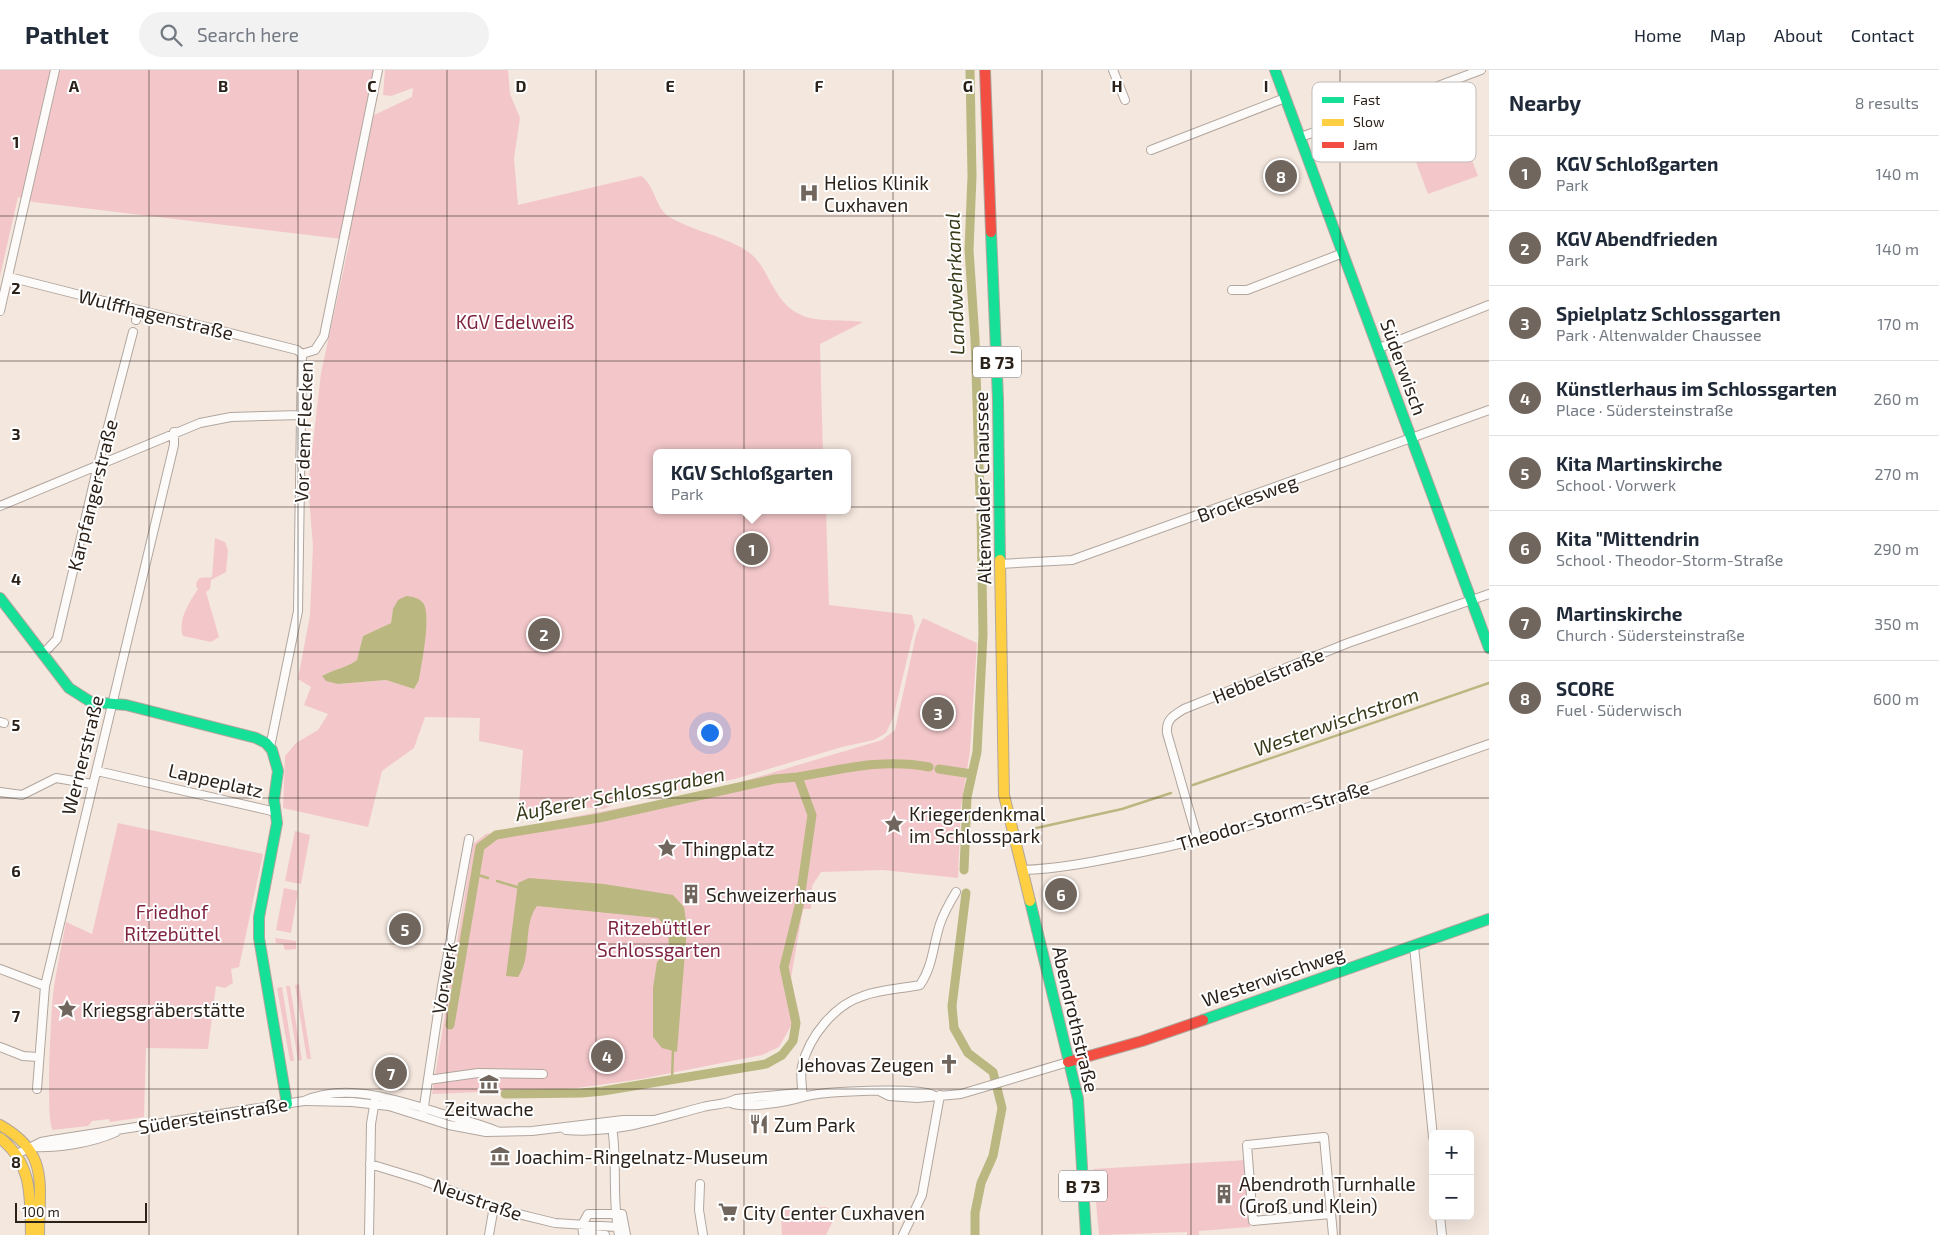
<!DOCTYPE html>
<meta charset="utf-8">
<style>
:root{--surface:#fff;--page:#f2f2f3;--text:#1f2937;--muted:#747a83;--line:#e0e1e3;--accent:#71665e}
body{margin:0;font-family:"Exo 2",sans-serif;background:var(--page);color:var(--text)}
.controls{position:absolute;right:15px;bottom:15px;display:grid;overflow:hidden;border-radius:8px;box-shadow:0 5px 20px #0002}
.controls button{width:45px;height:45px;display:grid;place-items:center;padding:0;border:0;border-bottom:1px solid var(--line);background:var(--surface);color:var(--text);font:25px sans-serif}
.scale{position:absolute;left:15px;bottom:12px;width:132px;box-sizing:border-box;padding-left:5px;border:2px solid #2b2119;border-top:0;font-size:14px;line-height:18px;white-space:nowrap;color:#2b2119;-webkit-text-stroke:4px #fff;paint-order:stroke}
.you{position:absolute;left:709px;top:662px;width:18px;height:18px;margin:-12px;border:4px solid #fff;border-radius:50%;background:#1a73e8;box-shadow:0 0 0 8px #1a73e833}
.badge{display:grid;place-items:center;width:32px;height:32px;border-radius:50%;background:var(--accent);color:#fff;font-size:16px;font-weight:700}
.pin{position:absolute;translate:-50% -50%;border:2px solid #fff;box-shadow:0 1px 5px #0006}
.popup{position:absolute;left:653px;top:379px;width:198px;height:65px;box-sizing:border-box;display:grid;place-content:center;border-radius:8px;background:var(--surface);filter:drop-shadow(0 1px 4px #0005);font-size:16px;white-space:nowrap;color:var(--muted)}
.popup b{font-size:19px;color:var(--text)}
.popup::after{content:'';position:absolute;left:50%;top:100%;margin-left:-10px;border:10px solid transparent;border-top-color:var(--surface)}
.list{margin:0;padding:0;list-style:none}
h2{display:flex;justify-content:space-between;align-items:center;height:65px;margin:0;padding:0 20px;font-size:21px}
h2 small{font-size:16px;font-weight:400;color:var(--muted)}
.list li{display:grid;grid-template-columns:32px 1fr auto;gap:15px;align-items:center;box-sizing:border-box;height:75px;padding:0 20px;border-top:1px solid var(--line)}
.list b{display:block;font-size:19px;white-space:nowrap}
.list p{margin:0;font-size:16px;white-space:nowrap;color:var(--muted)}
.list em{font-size:16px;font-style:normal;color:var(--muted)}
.icon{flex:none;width:28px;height:28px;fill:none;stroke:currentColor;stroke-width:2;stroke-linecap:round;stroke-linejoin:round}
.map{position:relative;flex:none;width:1489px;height:1165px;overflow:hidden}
header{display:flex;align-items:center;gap:30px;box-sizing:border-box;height:70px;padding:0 25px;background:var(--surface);border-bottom:1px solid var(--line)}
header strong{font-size:24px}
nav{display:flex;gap:28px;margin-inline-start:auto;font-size:18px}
.search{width:350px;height:45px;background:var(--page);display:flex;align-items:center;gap:12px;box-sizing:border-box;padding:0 18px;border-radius:28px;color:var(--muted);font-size:19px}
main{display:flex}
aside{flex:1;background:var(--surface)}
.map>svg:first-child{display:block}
.green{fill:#f3c7ca;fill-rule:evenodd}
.water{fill:#bab781}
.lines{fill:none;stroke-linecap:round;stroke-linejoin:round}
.stream{stroke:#bab781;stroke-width:2.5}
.canal{stroke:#bab781;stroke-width:9}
.street-casing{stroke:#b1a69e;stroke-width:10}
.fast-casing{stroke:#b1a69e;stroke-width:12}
.slow-casing{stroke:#b1a69e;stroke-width:12}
.jam-casing{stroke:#b1a69e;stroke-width:12}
.street{stroke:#fdfbfa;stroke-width:8}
.fast{stroke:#16e098;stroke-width:10}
.slow{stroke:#ffcf43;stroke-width:10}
.jam{stroke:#f24e42;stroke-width:10}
.grid{fill:none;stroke:#2b2119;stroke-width:1;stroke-opacity:0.55}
.labels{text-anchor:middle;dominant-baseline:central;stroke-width:4;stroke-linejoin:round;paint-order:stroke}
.shield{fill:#fff;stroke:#6b645e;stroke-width:1}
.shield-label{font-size:18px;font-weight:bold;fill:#2b2119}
.poi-label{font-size:19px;fill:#2b2119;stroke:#fff;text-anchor:start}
.street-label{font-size:19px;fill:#2b2119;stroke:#fff}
.park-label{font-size:19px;fill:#7f2440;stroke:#fff}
.water-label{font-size:20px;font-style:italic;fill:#383918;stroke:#fff}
.key{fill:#fff;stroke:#bfbcba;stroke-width:1}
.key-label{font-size:14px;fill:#2b2119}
.grid-label{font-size:16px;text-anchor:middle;font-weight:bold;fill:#2b2119;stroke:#fff;stroke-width:4;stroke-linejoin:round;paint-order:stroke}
</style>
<header>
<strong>Pathlet</strong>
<div class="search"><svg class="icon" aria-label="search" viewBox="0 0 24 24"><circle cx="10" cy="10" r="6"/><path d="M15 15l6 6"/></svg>Search here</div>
<nav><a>Home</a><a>Map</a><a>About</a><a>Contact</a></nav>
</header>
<main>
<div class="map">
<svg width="1489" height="1165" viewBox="0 0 1489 1165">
<rect width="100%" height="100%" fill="#f4e7de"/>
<path class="green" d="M0,0h376l-8,48 44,-21 1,-9 -22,8 -8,-1 2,-25h123l2,24 10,24 -6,40 4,47 123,-29c14,9 14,31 27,40 23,15 62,21 83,38 11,9 16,23 23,34 23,41 51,29 89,34l-43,22 3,109h-166v57h169l3,95 83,10 3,11 -22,92 -7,15 -12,7 -32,7 -107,32 -116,23 -15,7 -23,-2 -63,11 5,-68 -44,-9 1,-23 -55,-1 -11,31 -32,23 -14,56 -85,-19 2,-52 11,-13 22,-13 10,-16 -24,-9 7,-18 -13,-8 12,-64 3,-69 -5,-60 13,-113 29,-133 -317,-38 -15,-5 -18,79zM393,539l34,10 -8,61 -5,9 -28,-9 -48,4 -16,-8c12,-7 24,-8 35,-16l6,-24 28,-13z
M1457,50l21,56 -50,18 -21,-56z
M215,468l10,4 3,8 -2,22 -15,8 -1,9 -4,3 13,45 -8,5 -28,-6c-6,-16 7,-35 15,-47l-2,-3c1,-12 9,-7 16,-9z
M923,548l54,25 -7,108 -9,56 -3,71 -75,-8 -62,2 -9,14 -1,23h-8l-12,69 9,40 -8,6 -13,23 -17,8 -121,24 -64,9 -145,6 41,-250 13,-10 205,-40 43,-10 148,-44 13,-10 21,-95z
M118,753l145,31 -24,113 -8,2 2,14 -8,5 -9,-2 -8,63 -62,-1 -2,69 -34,5 -1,-3 -17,2 -4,5 -35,4c-8,-8 -2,-125 1,-143 3,-21 8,-43 12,-65l26,12z
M295,761l15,4 -9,49 -16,-3z
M284,818l14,3 -7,42 -15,-3z
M275,868l21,3v8l-11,1 -2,-6 -7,-1z
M299,914l12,75h-4l-12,-74z
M286,916h4l12,74 -4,1z
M282,917l12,74h-4l-13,-73z
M1246,1090l4,67 -51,4v4h-12v-3l-88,3 -6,-66z
M826,1137l6,4 3,6 -9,18h-44l-1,-18 3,-7z"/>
<path class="water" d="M406,526c7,1 12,1 17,7 9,11 -2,63 -4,77l-5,9 -28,-9 -48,4 -12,-3 -4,-5c12,-7 24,-8 35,-16l6,-24 28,-13 2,-14 5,-9z
M529,808l75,6 69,11 11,12 3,21 -10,124 -15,-4 -9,-11v-49l4,-26 12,-13 -1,-20 -10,-11 -121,-12c-15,20 -4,49 -19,71l-12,-1 12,-93z"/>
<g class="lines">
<path class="stream" d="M1193,715l296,-102
M1032,759l90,-20 49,-16
M965,766l9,-1
M475,804l13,4
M497,811l23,7
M672,1010l1,-30"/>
<path class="canal" d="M970,0l2,106 -3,74 6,89 5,158
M939,699l33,5
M964,800l3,-73 10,-45 6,-117 -2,-122
M966,823l-14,113 2,22 14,25 25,19 9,36 -9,48 -12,27 -6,30v22
M450,955l30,-178 16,-12 103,-17 176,-39 23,-2
M505,1024l77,-1 21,-2 163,-27 16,-9 11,-14 3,-18 -12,-56 15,-61 13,-91 -14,-38c45,-8 86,-19 131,-10"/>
<defs>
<path id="street" d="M1113,0l12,30
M1301,67l180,-67
M1151,80l134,-52
M9,207l288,73 5,4
M1232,220h15l96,-37
M0,241l55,-241
M136,250l2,-10
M1379,278l110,-43
M302,284l13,-4 9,-14 54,-266
M0,436l200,-83 31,-6 70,-2
M1000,494l72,-4 417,-150
M43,584l14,-15 41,-174 35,-133
M0,652l4,1
M270,677l28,-136 4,-257
M97,701l179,41
M0,722l22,3 34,-17 36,6
M1198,771l-31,-108c-1,-14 6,-17 17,-24l164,-66 141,-49
M1022,800c35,-1 71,-8 105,-15 125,-23 243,-69 362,-111
M1414,876l19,191
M0,899l45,17
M0,977l23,9 15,1
M428,1010l50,-7 65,1
M37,1019l8,-103 129,-541v-13
M881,1022l8,4 28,2 44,-4 107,-32
M803,1027c-1,-10 -3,-22 -1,-31 7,-29 32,-61 61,-70 18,-7 38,-7 57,-11 13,-19 13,-40 20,-61 4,-12 10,-22 16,-32
M305,1031l47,1 37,4 60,19 37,7 46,-1 91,-11h30
M731,1033c15,6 56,-1 72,-6 18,-6 115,-10 130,-2
M423,1043l19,-127 27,-147
M566,1060c50,4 90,-11 137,-23 11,-3 23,-2 33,-8l63,-6 4,4
M613,1064c4,34 -1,68 6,101
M32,1077c26,1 60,-4 84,-15
M17,1084l24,-12 11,-2 252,-39c45,-20 98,1 142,14 17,5 34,9 51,16
M370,1094l49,15 87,32 49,12 62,4
M700,1114l-1,26 4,25
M1331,1144l-78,7 -6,-76 77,-8 9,98
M1440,1146l2,19
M369,1165l2,-111 4,-24
M489,1165l5,-29
M605,1165l-22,-2 -1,-8 6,-11h34l4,21
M903,1165l19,-40 18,-100"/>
<path id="fast" d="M1275,0l214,578
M991,162l7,167 2,161
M0,528l69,90 22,14 35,3 130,33 10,5 6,7 6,21 -4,29 3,23 -18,94v21l28,166
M1030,831l48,198 8,136
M1203,950l286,-101"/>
<path id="slow" d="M1000,490l4,235 26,106
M0,1055c50,28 39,60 39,110
M0,1068c33,26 30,59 31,97"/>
<path id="jam" d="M985,0l6,162
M1068,992l74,-21 61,-21"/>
</defs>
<use href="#street" class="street-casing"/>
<use href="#fast" class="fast-casing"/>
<use href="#slow" class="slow-casing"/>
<use href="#jam" class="jam-casing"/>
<use href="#street" class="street"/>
<use href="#fast" class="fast"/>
<use href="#slow" class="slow"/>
<use href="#jam" class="jam"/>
</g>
<path class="grid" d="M149,0v1165M298,0v1165M447,0v1165M596,0v1165M744,0v1165M893,0v1165M1042,0v1165M1191,0v1165M1340,0v1165M0,146h1489M0,291h1489M0,437h1489M0,582h1489M0,728h1489M0,874h1489M0,1019h1489"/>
<defs>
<symbol id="hospital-bare" viewBox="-9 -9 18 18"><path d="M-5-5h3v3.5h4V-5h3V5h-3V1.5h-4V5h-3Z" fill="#71665e" stroke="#fff" stroke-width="2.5" paint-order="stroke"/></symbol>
<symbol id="sight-bare" viewBox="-9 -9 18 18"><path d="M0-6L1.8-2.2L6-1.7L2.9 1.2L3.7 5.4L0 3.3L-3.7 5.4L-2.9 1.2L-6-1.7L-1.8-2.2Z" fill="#71665e" stroke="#fff" stroke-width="2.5" paint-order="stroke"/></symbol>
<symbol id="building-bare" viewBox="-9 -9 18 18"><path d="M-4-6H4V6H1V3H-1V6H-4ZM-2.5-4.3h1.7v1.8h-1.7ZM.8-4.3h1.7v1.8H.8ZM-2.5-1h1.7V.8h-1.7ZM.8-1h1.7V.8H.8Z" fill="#71665e" stroke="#fff" stroke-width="2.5" paint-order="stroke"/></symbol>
<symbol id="church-bare" viewBox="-9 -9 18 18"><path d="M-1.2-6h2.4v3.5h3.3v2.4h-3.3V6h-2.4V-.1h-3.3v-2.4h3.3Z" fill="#71665e" stroke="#fff" stroke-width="2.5" paint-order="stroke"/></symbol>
<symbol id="museum-bare" viewBox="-9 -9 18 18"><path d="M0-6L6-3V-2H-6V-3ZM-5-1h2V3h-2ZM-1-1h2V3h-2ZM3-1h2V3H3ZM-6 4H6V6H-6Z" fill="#71665e" stroke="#fff" stroke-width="2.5" paint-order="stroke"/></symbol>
<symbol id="restaurant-bare" viewBox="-9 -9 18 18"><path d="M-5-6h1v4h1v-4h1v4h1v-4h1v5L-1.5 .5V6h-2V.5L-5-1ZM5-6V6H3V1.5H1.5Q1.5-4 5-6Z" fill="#71665e" stroke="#fff" stroke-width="2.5" paint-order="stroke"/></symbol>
<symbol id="supermarket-bare" viewBox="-9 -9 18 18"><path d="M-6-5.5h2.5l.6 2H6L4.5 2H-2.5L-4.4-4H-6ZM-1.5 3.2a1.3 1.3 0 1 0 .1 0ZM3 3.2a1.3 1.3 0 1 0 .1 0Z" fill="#71665e" stroke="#fff" stroke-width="2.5" paint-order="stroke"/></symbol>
</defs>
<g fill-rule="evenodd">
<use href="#hospital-bare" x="795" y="109" width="28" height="28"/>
<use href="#sight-bare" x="880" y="740" width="28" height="28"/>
<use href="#sight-bare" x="653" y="764" width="28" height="28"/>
<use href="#building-bare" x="677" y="810" width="28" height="28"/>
<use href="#sight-bare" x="53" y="925" width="28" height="28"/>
<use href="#church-bare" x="935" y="980" width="28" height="28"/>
<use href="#museum-bare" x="475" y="1000" width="28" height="28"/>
<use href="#restaurant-bare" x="745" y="1040" width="28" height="28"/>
<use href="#museum-bare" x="486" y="1072" width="28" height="28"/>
<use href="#building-bare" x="1210" y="1110" width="28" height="28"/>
<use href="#supermarket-bare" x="714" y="1128" width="28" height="28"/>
</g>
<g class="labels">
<g class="shield">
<rect x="973" y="276.5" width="48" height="31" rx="4"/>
<rect x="1059" y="1100.5" width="48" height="31" rx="4"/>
</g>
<g class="shield-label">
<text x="997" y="292">B 73</text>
<text x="1083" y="1116">B 73</text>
</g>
<g class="poi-label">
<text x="824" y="112">Helios Klinik<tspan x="824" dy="22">Cuxhaven</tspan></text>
<text x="909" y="743">Kriegerdenkmal<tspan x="909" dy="22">im Schlosspark</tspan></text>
<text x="682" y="778">Thingplatz</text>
<text x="706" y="824">Schweizerhaus</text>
<text x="82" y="939">Kriegsgräberstätte</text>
<text x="934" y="994" text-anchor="end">Jehovas Zeugen</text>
<text x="489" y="1038" text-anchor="middle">Zeitwache</text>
<text x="774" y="1054">Zum Park</text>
<text x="515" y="1086">Joachim-Ringelnatz-Museum</text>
<text x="1239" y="1113">Abendroth Turnhalle<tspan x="1239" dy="22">(Groß und Klein)</tspan></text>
<text x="743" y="1142">City Center Cuxhaven</text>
</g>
<g class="street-label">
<text transform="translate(156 244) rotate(14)">Wulffhagenstraße</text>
<text transform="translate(1404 297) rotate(70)">Süderwisch</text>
<text transform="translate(303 362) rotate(-88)">Vor dem Flecken</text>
<text transform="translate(982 418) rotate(-91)">Altenwalder Chaussee</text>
<text transform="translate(92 425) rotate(-76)">Karpfangerstraße</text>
<text transform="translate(1247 428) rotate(-20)">Brockesweg</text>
<text transform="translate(1268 605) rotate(-22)">Hebbelstraße</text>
<text transform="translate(82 685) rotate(-76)">Wernerstraße</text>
<text transform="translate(216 710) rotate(13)">Lappeplatz</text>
<text transform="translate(1273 745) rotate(-17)">Theodor-Storm-Straße</text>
<text transform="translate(1273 906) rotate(-19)">Westerwischweg</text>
<text transform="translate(444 908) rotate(-80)">Vorwerk</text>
<text transform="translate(1076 949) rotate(77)">Abendrothstraße</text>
<text transform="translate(213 1045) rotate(-9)">Südersteinstraße</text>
<text transform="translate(478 1129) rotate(19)">Neustraße</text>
</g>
<g class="park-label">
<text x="515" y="251">KGV Edelweiß</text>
<text x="172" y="841">Friedhof<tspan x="172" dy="22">Ritzebüttel</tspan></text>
<text x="659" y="857">Ritzebüttler<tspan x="659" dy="22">Schlossgarten</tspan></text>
</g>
<g class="water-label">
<text transform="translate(954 214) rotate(-92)">Landwehrkanal</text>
<text transform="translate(1336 651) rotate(-19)">Westerwischstrom</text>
<text transform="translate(620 723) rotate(-11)">Äußerer Schlossgraben</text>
</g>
</g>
<rect x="1312" y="12" width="164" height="80" rx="8" class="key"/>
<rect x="1322" y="27" width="22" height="6" fill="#16e098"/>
<rect x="1322" y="49" width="22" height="7" fill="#ffcf43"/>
<rect x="1322" y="72" width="22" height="6" fill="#f24e42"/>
<g class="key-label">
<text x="1353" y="35">Fast</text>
<text x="1353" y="57">Slow</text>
<text x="1353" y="80">Jam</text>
</g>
<g class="grid-label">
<text x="74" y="22">A</text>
<text x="223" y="22">B</text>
<text x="372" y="22">C</text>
<text x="521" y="22">D</text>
<text x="670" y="22">E</text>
<text x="819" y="22">F</text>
<text x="968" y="22">G</text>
<text x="1117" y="22">H</text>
<text x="1266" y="22">I</text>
<text x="16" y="78">1</text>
<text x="16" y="224">2</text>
<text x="16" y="370">3</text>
<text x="16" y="515">4</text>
<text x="16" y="661">5</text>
<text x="16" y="807">6</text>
<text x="16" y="952">7</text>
<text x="16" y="1098">8</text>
</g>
</svg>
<div class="controls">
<button>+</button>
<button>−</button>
</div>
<div class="scale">100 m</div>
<div class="you"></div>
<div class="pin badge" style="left:752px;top:479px">1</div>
<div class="popup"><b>KGV Schloßgarten</b>Park</div>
<div class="pin badge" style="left:544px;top:564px">2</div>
<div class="pin badge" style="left:938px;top:643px">3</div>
<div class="pin badge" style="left:607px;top:986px">4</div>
<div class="pin badge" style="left:405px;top:859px">5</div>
<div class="pin badge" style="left:1061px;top:824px">6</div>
<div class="pin badge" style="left:391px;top:1003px">7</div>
<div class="pin badge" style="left:1281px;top:106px">8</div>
</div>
<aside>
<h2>Nearby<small>8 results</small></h2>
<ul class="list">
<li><span class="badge">1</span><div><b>KGV Schloßgarten</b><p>Park</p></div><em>140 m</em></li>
<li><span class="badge">2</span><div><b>KGV Abendfrieden</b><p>Park</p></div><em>140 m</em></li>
<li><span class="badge">3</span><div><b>Spielplatz Schlossgarten</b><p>Park · Altenwalder Chaussee</p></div><em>170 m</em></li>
<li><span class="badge">4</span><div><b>Künstlerhaus im Schlossgarten</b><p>Place · Südersteinstraße</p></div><em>260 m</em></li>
<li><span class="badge">5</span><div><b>Kita Martinskirche</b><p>School · Vorwerk</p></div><em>270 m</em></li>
<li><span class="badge">6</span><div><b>Kita &quot;Mittendrin</b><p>School · Theodor-Storm-Straße</p></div><em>290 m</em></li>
<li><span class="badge">7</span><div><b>Martinskirche</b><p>Church · Südersteinstraße</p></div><em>350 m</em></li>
<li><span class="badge">8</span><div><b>SCORE</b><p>Fuel · Süderwisch</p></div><em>600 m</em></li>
</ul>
</aside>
</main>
